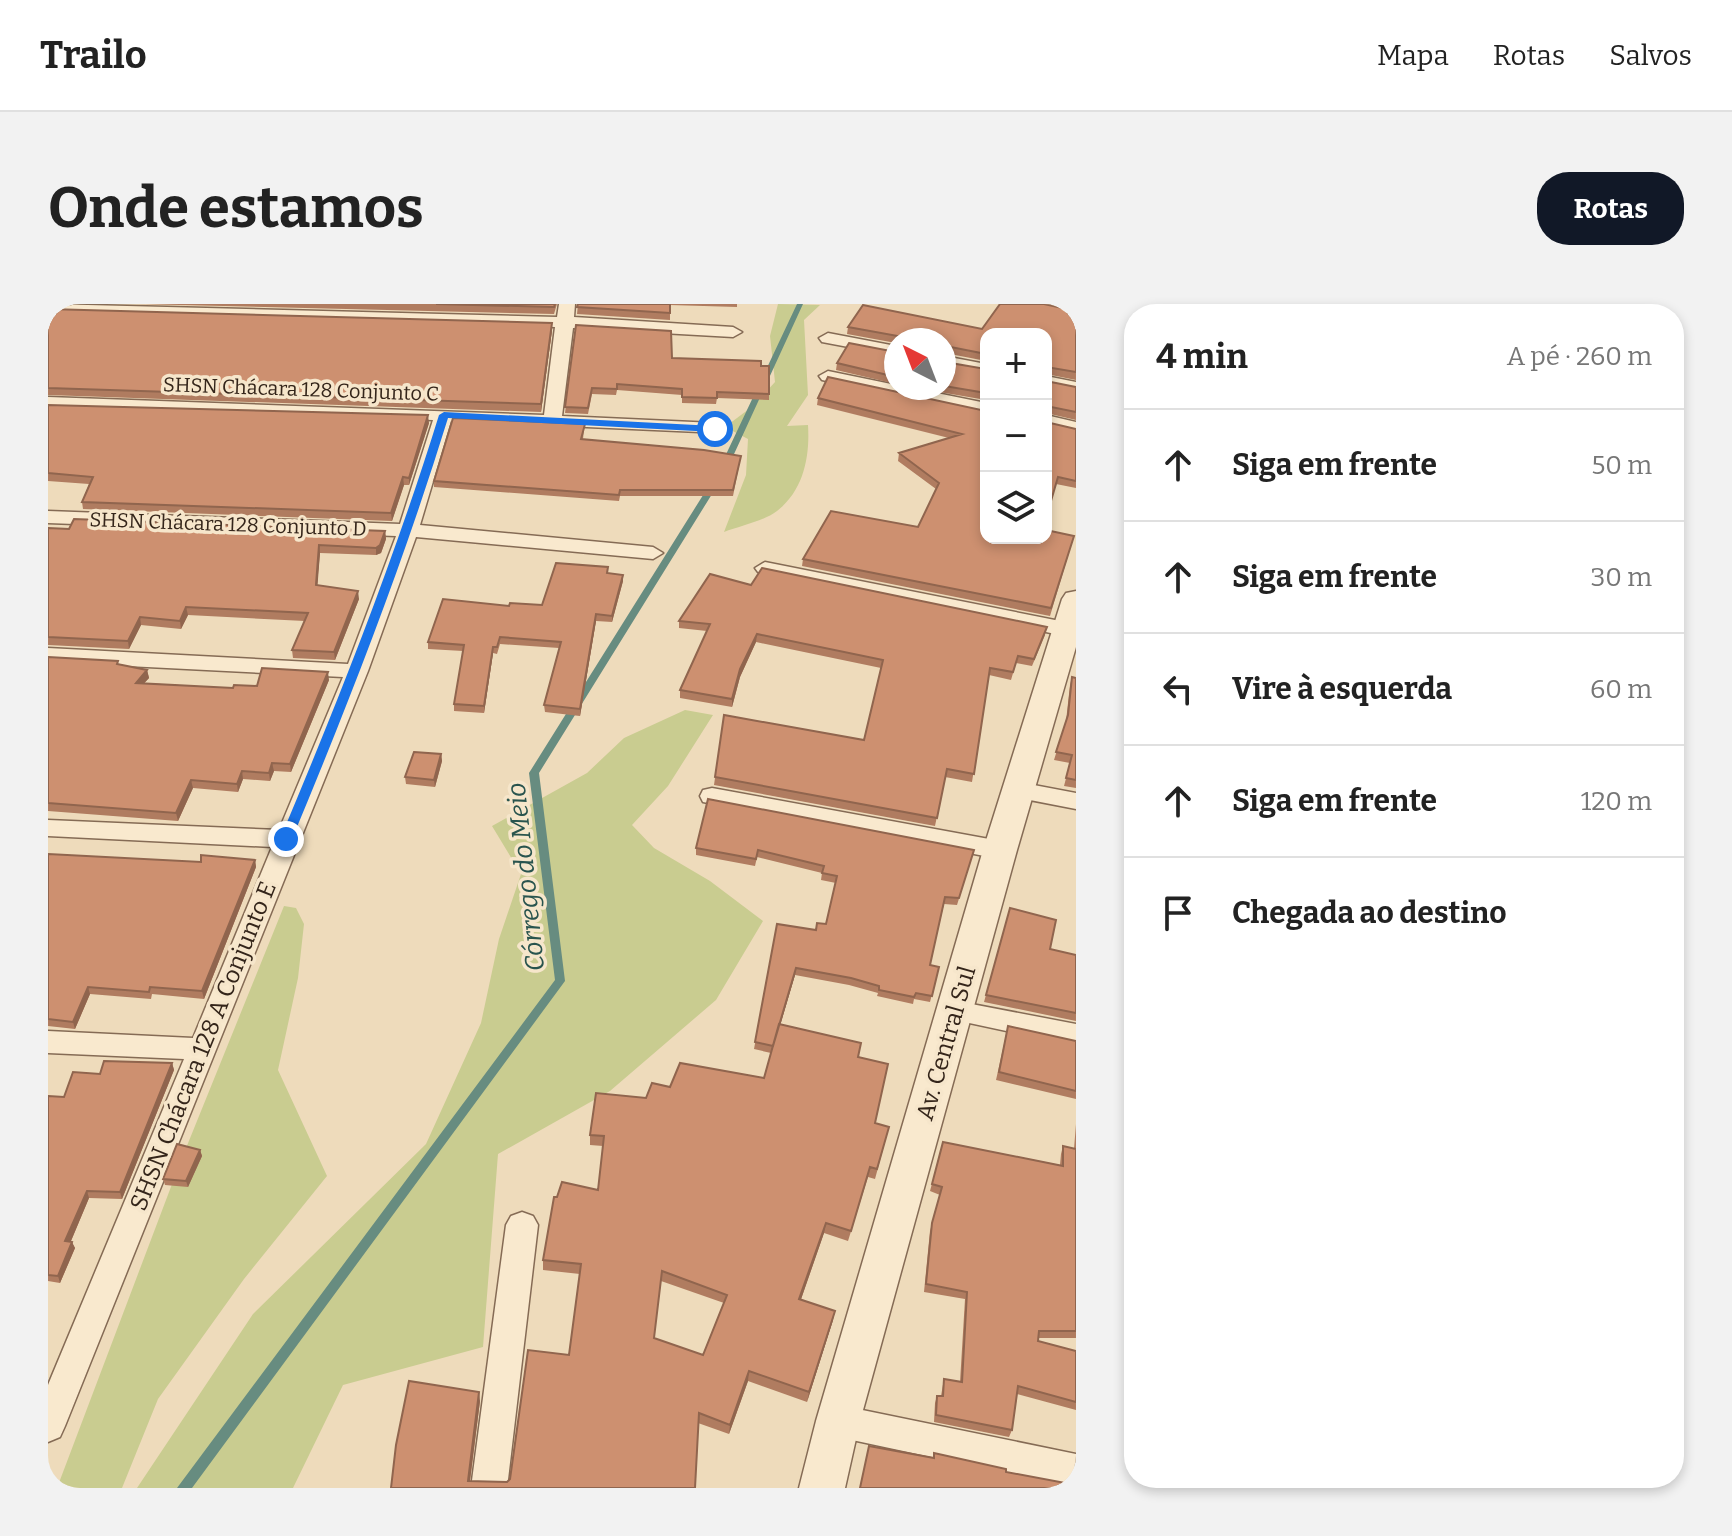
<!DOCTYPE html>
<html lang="pt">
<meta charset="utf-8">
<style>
:root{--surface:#fff;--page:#f2f2f2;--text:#222;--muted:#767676;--line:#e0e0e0;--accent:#111827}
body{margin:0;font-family:Bitter,serif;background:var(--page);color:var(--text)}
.controls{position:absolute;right:24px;top:24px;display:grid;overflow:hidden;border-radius:16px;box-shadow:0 4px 12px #0003}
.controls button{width:72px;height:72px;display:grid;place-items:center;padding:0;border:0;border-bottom:2px solid var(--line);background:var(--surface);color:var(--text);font:40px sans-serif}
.compass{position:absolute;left:836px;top:24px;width:72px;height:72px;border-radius:50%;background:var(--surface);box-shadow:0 4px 12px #0003;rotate:318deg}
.stop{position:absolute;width:24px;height:24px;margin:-18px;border:6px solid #1a73e8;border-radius:50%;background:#fff}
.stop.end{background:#1a73e8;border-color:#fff;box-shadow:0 2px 8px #0008}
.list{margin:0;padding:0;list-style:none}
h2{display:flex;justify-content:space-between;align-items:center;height:104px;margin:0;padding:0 32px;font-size:34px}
h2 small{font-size:26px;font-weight:400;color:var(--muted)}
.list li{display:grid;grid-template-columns:52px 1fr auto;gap:24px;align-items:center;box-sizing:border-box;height:112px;padding:0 32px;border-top:2px solid var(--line)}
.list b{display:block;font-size:30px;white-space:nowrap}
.list em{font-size:26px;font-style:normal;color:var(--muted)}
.icon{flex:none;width:44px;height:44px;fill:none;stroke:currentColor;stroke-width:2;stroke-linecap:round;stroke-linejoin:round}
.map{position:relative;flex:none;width:1028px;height:1184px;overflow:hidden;border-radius:32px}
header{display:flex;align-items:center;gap:48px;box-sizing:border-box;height:112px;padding:0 40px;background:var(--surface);border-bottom:2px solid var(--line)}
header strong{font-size:38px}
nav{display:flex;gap:44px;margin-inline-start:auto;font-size:28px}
.intro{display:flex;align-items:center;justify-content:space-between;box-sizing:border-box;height:192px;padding:0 48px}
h1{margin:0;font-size:56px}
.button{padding:20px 36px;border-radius:32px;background:var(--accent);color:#fff;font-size:28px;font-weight:700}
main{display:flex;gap:48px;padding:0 48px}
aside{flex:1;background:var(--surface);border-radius:32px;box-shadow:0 4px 12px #0003}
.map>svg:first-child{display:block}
.green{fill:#c9cc90}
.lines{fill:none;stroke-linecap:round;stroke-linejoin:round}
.stream{fill:#678c80;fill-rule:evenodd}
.minor-casing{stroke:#856b55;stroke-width:3}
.tertiary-casing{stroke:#856b55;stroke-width:3}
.minor{fill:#f9e9ce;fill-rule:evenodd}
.tertiary{fill:#f9e9ce;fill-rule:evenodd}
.wall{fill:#b07c60;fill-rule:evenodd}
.shaded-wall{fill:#90654e}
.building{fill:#cd9070;stroke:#90654e;stroke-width:2;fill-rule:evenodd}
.route{fill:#1a73e8}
.labels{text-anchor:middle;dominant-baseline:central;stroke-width:7;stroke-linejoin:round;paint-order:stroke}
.far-street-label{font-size:20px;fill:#34251a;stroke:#f6e6cb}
.street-label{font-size:24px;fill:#34251a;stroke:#f6e6cb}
.water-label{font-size:26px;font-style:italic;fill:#29544e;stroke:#f6e6cb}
</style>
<header>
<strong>Trailo</strong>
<nav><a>Mapa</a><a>Rotas</a><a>Salvos</a></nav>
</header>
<div class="intro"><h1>Onde estamos</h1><a class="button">Rotas</a></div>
<main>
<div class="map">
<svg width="1028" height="1184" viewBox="0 0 1028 1184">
<rect width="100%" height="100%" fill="#eedbbb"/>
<path class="green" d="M730,0l42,1 -16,15 4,75 -21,31 21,-1c2,31 -4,65 -31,86 -13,10 -37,15 -53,21l22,-57 2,-36 -23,-12 28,-21 22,-24 -5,-46z
M637,406l28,5 -45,71 -36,39 22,23 56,33 53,40 -47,79 -106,91 -112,63 -15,193 -140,38 -50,103h-156l116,-174 173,-170 55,-121 18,-84 22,-65 -29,-48 95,-53 37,-35z
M236,602l12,2 8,16 -6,54 -20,92 49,106 -83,103 -86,120 -36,89h-65l123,-325z"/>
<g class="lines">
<path class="stream" d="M749,0h6l-74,161 -1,2h-6l-1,-2z
M662,180h3l4,2 -178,287 26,208 -373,507h-15l378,-508 -26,-207z"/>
<defs>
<path id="minor" d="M0,0l509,13 2,-13h16l-1,13 159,10 9,5 -9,5 -160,-9 -11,88 153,7 9,6 -2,4 -271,-12 -31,104 233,22 10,6 -10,6 -237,-22 -48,134 -303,755 -5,11 -12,5v-57l136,-326 -136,-6v-22l145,7 79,-191 -224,-11v-16l231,10 64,-153 -295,-15v-14l300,16 48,-128 -348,-13v-12l352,13 33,-104 -385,-11v-12l496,18 11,-88 -507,-14z
M989,0l39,1v10l-37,-7z
M780,29l68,13v10l-74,-14 -3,-4z
M896,52l42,8v10l-42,-8z
M780,67l68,14v3h16l74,15v12l-164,-35 -3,-4z
M998,72l30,6v10l-30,-6z
M998,111l30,7v12l-30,-7z
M717,258l300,60 11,7 -11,7 -307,-64 -3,-4z
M970,478l58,11v16l-67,-13 -3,-6 3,-6z
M664,484l288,53 9,3 4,6 -4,6 -9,3 -297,-57 -3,-6 3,-6z
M908,697l120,23v22l-130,-28 -4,-7 4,-7z
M474,908l11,4 5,9 -31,263h-36l35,-263 5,-9z
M790,1101l238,49v34l-238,-51 -12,-5 -5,-11 5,-11z"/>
<path id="tertiary" d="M1028,287v56l-59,203 -157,571 -15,67h-46l17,-67 167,-571 79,-251 4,-6z"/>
</defs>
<use href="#minor" class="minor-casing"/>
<use href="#tertiary" class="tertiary-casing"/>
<use href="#minor" class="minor"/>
<use href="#tertiary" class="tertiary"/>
</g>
<path class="wall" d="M88,0h421l-3,10z
M530,0h159v3l-67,-2v15l-93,-6z
M0,5l504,14v7l-11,82 -493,-17z
M1028,7v69l-30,-6 -60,-40v27l-41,-8 -1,-13h-48v3l-49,-9 1,-7 134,2z
M528,21l96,33 89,8 8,28v6l-52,-2 -1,6 -34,-1v-8l-65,-5 -1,5 -24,-1 -4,20 -23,-1z
M848,48v32l-60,-14 1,-7z
M896,55l1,3 41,7v31l-70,-12h28z
M998,77l30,6v33l-30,-7z
M770,94l168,13v127l88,-2 -24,80 -248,-50 1,-7 115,-32 18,-38 -38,-28 1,-8 50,-15 -132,-33z
M0,101l381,18 -20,62h-5l-12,36 -309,-12 -1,-7 7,-18 -41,-3z
M998,118l30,7v59l-20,-4z
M536,126l-1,9 158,17 -8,40h-113l-1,5 -185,-14v-6z
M0,224l21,1 316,2 1,8 -5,14 -5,2 -56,-2 -3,32 42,14 -24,61 -42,-2 -1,-8 13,-29 -117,-6 -7,14 -40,-4 -12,24 -81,-4z
M560,269l15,2v6l-11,41 -16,-1 -16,95 -35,-4 -1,-7 15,-57 -59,-4 -3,10 -4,-1 -9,60 -30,-2v-7l9,-53 -35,-2v-7l114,-37z
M703,281l294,50 -13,31 -16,-3 -5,17 -22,-5 -17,107 -27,-5 -10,49 -221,-41 10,-70 140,25 17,-72 -125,-26 -16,35 -8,30 -52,-9v-8l27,-59 -28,-3v-7z
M0,353l71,7 28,6 2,8 -5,5 89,5 96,-8 -38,92 -17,-1 -4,10 -27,-2 -5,13 -45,-4 -15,33 -130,-10z
M1024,373l4,1v110l-12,-2 6,-23 -16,-3 12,-39 4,-36z
M393,450l1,7 -7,26 -29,-3 -1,-7z
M648,544l278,2 -17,55 -13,-1 -14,61 9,2 -9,35 -16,-3 -1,5 -36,-8 1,-3 -29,-8 -54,-10 -15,50 78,32 17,66 14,4 -14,52 -7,-2 -20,64 -24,-8 -23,66 32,21 -26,82 -59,-21 -19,53 -31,-11 -3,65h-304l89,-87 -10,80 37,1 3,-3 59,-124 11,-81 -37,-4v-10l14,-63 41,-7 5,-44 -13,-1v-10l56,-37 24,-11 94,-9 7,-25 -17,-4 23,-125 39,6 10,-6 10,-41 -15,-3 1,-7 -65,-16 -2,9 -59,-11zM613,977l63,22 -21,52 -49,-17z
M0,550l153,8 54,-2 1,7 -52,132 -52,-5 -1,5 -61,-5 -15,35 -27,-3z
M962,604l40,41 26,6v66l-92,-19z
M960,722l68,15v58l-80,-19z
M124,759l2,7 -52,129 -33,-1 -18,43 4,7 -15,35 -12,-2v-185l16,1 36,-23z
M1028,820v214h-38v3l38,10v59l-59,-16 -5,36 -3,7 -75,-15 1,-19 2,-7h4l3,-17 16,3 5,-83 -41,-7 6,-61 10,-36 -10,-4 13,-49 117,23 1,-11 2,-8 11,3z
M152,846l2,6 -14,31 -23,-2 -2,-6z"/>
<path class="shaded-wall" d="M504,19v7l-11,82v-8z
M380,111l1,8 -20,62v-7z
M355,173l1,8 -12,36 -1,-8z
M337,227l1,8 -5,14 -5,2v-7z
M271,241l1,8 -3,39 -1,-7z
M575,271v6l-11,41v-6z
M310,287l1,8 -24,61 -1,-8z
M138,303l2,8 -7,14 -1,-8z
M548,310v7l-16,95v-7z
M92,313l1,8 -12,24 -1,-8z
M709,330l-1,8 -16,35 -8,30v-8l8,-30z
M445,343v6l-9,60v-7z
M99,366l2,8 -12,13 -1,-8z
M280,368l1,8 -38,92 -1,-8z
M393,450l1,7 -7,26 -1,-7z
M224,459l2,8 -4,10 -1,-8z
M194,467l1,8 -5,13 -1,-8z
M143,476l2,8 -15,33 -2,-8z
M207,556l1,7 -52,132 -2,-8z
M748,664l-1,7 -23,78 1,-7z
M40,683l2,7 -15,35 -2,-7z
M124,759l2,7 -52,129 -2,-7z
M152,846l2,6 -14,31 -2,-6z
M39,887l2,7 -21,50 -3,-7z
M778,919l-2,10 -26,75 1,-9z
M24,938l3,6 -15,35 -2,-7z
M787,1007l-2,9 -26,82 2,-10z
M701,1067l-1,10 -19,53 1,-9z
M431,1088l1,9 -11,87 -1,-7z"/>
<path class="building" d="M388,0h119l-1,3z
M530,0h92v9l-93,-6z
M952,0h44l32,7v61l-30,-5v-33h-60v20l-40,-8 -2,2v-8h-46v-4l-50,-9 15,-22 119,24z
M0,5l504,14 -11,81 -493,-16z
M528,21l95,6 1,27 89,3v5h8v28l-52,-2v6l-35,-1v-8l-65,-5v5l-25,-1 -4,20 -23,-1z
M801,39l47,9v25l-59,-14z
M896,55l1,3 41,7v24l-42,-7z
M780,73l158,34v127h60v-8l28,6 -23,72 -248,-49 28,-48 87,16 21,-44 -40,-30 63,-19 -144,-36z
M998,77l30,6v25l-30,-6z
M0,101l380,10 -19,63 -6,-1 -12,36 -309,-11 11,-25 -45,-4z
M405,114l132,6 -4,15 123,11 37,6 -8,34h-113l-1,5 -185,-14z
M998,118l30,7v52l-18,-4 -12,41z
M26,215l311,12 -5,14 -4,3 -57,-3 -3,40 42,6 -24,61 -42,-2 16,-37 -122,-6 -6,14 -40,-4 -12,24 -80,-4v-109l21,1z
M508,259l52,4 -1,6 16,2 -11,41 -16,-2 -16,95 -36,-4 17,-63 -61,-5 -3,10h-4l-9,59 -30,-2 10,-59 -36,-3 15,-43 66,7 1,-3 32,2z
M714,264l285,59 -13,32 -16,-3 -5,16 -23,-4 -16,106 -27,-5 -10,49 -222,-41 9,-62 140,25 19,-80 -126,-26 -17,35 -8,30 -52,-9 30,-66 -31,-3 31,-47 41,11z
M0,353l70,4 -1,3 30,6 -11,13 97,5 1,-3 23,1 5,-18 66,4 -38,92 -18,-1 -3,10 -27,-2 -5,13 -46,-4 -15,33 -128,-10z
M1024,373l4,1v102l-10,-2 6,-23 -16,-3 12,-37z
M366,448l27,2 -7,26 -29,-3z
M660,495l266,51 -15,48 -14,-1 -15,68 9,2 -7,29 -16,-3 -2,4 -35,-7v-4l-28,-8 -55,-10 -23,78 -18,-4 22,-118 39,6 1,-7 9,1 11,-48 -15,-3 2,-7 -66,-16 -2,9 -60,-11z
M0,550l153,8v-7l54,5 -53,131 -52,-4 -1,5 -61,-5 -15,35 -25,-3z
M962,604l46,12 -6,29 26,6v58l-90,-18z
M731,720l82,19 -3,14 30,7 -13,59 14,4 -12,42 -7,-2 -19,64 -25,-8 -27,76 36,12 -26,81 -60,-21 -19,54 -31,-12 -4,75h-304l5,-43 13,-64 70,11 -11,89 39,1 3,-3 18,-129 41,5 12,-91 -38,-4 11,-63h3l5,-15 36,8 6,-54 -14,-1 6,-42 50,5 6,-15 18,4 10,-24 84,15zM614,967l65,24 -24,60 -49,-17z
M960,722l68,15v50l-77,-19z
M56,757l68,2 -52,129 -33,-1 -22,50 7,1 -14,34 -10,-1v-179l16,1 9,-25 27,2z
M895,838l120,24v-20l13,3v182h-37l-1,10 38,10v51l-58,-16 -6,44 -76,-15 1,-19h6l1,-17 18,3 5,-90 -41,-8 6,-61 10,-36 -10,-3z
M129,840l23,6 -14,31 -23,-2z
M821,1142l65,12v-5l72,16v3l70,13v3h-216z"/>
<path class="route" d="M396,108l271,14 4,3 -4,3 -267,-14c-44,143 -98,282 -156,421l-6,4 -4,-1 -2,-3c59,-140 114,-279 159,-424z"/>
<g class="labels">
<g class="far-street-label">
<text transform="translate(253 85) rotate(2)">SHSN Chácara 128 Conjunto C</text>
<text transform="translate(180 220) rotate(2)">SHSN Chácara 128 Conjunto D</text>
</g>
<g class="street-label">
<text transform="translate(898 739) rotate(-74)">Av. Central Sul</text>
<text transform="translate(155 742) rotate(-68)">SHSN Chácara 128 A Conjunto E</text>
</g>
<g class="water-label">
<text transform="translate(478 573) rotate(-96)">Córrego do Meio</text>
</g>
</g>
</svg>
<div class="controls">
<button>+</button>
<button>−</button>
<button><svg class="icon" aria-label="layers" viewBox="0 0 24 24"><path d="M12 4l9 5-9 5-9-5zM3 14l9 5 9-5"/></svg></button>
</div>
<svg class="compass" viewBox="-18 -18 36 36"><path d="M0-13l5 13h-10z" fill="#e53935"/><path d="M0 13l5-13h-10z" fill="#767676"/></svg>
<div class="stop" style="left:667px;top:125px"></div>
<div class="stop end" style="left:238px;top:535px"></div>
</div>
<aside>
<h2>4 min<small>A pé · 260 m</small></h2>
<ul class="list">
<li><svg class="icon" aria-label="ahead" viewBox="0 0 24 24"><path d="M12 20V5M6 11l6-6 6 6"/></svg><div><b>Siga em frente</b></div><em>50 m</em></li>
<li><svg class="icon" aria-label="ahead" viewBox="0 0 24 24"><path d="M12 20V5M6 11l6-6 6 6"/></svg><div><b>Siga em frente</b></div><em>30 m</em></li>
<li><svg class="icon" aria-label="left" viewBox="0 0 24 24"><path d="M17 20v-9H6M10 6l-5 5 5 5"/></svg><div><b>Vire à esquerda</b></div><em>60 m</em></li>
<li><svg class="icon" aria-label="ahead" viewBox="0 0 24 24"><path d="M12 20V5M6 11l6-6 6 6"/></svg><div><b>Siga em frente</b></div><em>120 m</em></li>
<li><svg class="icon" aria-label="arrive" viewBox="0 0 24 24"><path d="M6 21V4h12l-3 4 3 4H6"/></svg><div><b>Chegada ao destino</b></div></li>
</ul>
</aside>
</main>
